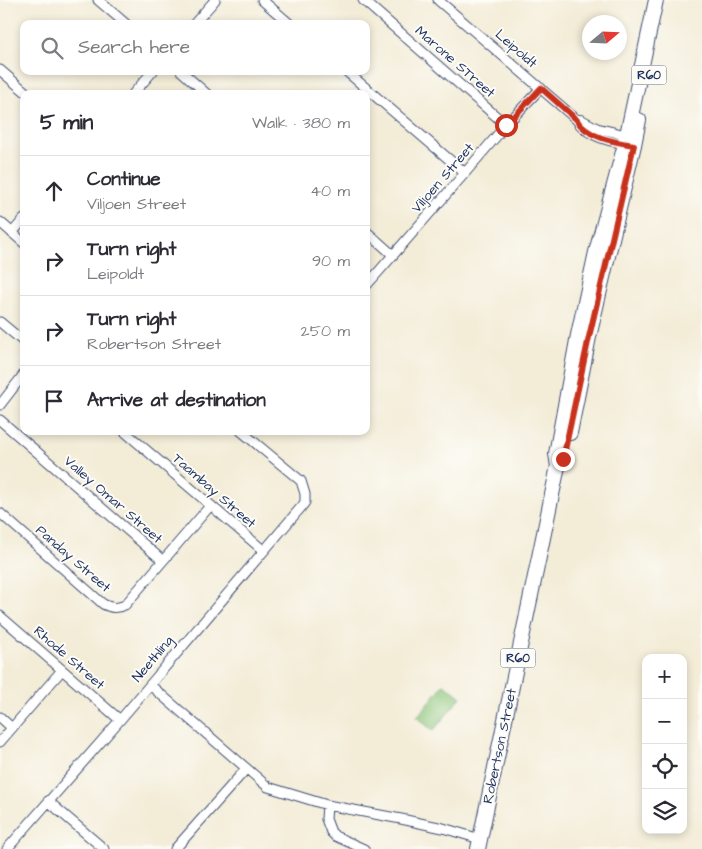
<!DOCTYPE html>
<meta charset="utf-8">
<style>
:root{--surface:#fff;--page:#f7f7f7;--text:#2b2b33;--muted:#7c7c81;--line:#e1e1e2}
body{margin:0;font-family:"Architects Daughter",sans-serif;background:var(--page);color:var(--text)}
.controls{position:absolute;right:15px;bottom:15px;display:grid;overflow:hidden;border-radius:10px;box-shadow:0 2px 8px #0003}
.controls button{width:45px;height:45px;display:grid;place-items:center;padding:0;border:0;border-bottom:1px solid var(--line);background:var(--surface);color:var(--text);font:25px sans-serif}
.compass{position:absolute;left:582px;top:15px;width:45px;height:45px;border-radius:50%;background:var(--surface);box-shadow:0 2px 8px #0003;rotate:71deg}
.stop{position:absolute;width:15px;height:15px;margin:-11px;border:4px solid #c8321e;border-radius:50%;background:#fff}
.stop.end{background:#c8321e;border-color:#fff;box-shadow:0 1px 5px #0008}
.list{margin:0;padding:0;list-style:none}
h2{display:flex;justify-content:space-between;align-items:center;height:65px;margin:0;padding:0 20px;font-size:21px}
h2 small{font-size:16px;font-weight:400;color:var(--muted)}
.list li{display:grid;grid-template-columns:32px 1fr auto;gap:15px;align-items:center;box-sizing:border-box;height:70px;padding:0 20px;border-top:1px solid var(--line)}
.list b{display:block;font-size:19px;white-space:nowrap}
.list p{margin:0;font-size:16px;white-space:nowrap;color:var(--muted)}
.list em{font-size:16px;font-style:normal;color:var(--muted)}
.icon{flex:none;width:28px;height:28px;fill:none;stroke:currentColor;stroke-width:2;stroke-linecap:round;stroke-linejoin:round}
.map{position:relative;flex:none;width:702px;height:849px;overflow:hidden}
.search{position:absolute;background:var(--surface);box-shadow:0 2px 8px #0003;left:20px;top:20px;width:350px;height:55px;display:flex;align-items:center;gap:12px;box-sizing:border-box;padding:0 18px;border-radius:10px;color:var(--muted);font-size:19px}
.panel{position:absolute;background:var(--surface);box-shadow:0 2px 8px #0003;left:20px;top:90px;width:350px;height:345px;border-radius:10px}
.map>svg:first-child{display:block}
.grass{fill:#8bc478;stroke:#537a6b}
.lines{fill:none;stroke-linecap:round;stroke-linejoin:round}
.minor-casing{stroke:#3b4b70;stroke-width:11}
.primary-casing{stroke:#3b4b70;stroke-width:16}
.minor{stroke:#fff;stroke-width:9}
.primary{stroke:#fff;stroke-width:14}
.route{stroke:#c8321e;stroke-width:6}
.labels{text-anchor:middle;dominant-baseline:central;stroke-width:4;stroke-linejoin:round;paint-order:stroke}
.shield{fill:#fdfcf7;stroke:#5f6c8c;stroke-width:1}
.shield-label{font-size:12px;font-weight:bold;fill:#1b2f5e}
.street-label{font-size:14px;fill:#1b2f5e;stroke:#fdfcf7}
</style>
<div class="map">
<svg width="702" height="849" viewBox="0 0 702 849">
<rect width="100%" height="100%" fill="#fdfcf7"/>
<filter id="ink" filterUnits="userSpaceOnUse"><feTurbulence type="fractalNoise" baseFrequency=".02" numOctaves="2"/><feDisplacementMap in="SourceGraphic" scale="10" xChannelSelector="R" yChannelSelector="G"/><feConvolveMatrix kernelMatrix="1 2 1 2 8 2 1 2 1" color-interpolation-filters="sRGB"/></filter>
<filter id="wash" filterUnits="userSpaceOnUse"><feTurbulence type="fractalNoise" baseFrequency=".0096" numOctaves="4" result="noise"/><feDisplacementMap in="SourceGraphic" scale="20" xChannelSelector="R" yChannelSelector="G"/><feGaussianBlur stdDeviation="1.12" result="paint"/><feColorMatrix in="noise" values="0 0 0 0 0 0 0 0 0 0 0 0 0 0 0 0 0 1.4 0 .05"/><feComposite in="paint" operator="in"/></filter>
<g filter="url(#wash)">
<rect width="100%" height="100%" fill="#f3ecd7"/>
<path class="grass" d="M444,684l17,13 -28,34 -16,-14z"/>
</g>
<g filter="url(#ink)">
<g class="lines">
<defs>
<path id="minor" d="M98,0l28,24
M262,0l28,24
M363,0l143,125
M438,0l138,119c10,17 34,23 52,25
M194,24l21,-24
M0,70l28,24
M181,71l26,23
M346,71l119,102
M133,94l20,-23
M576,119l6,1 15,8 33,8
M0,222l24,21
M366,231l27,24
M12,233l12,-14
M366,286l99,-113 41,-48 35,-37
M0,322l24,20
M0,405l24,-31
M0,420l162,140
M124,431l140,120
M0,513l103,91c8,4 13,5 22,1l85,-99
M0,616l120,104
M150,685l118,102 59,18 74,14 42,9 37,11
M0,717l12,11
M0,742l62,-72
M48,801l56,48
M327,805l-1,14 5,13 4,4 29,13
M7,849l113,-129 183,-215 2,-3v-8l-4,-13 -60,-50
M175,849l71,-80"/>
<path id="primary" d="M570,433l19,-96 45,-192 5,-25
M478,849l80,-383 -2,-12 22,-119 18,-83 29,-108 31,-144"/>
</defs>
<use href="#minor" class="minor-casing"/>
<use href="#primary" class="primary-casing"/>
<use href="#minor" class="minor"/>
<use href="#primary" class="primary"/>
</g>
</g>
<g class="lines" filter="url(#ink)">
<path class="route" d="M506,125l35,-37 35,31c11,19 39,23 58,26l-45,192 -26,122"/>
</g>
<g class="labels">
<g class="shield">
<rect x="631.5" y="65.5" width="35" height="19" rx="4"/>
<rect x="500.5" y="648.5" width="35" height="19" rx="4"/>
</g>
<g class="shield-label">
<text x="649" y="75">R60</text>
<text x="518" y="658">R60</text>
</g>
<g class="street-label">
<text transform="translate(516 49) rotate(41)">Leipoldt</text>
<text transform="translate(455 62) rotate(41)">Marone STreet</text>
<text transform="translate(443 178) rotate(-49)">Viljoen Street</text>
<text transform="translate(214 491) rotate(41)">Taambay Street</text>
<text transform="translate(113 500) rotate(41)">Valley Omar Street</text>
<text transform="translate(73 559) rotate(41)">Panday Street</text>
<text transform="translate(69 658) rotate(41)">Rhode Street</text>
<text transform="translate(153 659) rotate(-50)">Neethling</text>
<text transform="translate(500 746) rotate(-78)">Robertson Street</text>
</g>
</g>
</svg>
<div class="controls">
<button>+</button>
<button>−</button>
<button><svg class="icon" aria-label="locate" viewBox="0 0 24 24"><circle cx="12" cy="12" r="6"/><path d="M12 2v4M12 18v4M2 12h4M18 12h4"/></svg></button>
<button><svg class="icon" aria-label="layers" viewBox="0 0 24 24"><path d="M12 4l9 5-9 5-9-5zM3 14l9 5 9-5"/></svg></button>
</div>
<svg class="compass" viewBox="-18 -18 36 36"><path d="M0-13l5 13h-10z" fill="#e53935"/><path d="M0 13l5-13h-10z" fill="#7c7c81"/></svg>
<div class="stop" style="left:506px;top:125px"></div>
<div class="stop end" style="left:563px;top:459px"></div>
<div class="search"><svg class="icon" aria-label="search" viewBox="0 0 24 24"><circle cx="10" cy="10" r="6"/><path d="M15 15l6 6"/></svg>Search here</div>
<section class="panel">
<h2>5 min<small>Walk · 380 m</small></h2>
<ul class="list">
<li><svg class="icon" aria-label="ahead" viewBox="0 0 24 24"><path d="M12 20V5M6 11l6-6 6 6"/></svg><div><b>Continue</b><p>Viljoen Street</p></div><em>40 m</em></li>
<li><svg class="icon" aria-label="right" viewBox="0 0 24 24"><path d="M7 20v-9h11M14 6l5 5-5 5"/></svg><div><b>Turn right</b><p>Leipoldt</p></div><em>90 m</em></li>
<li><svg class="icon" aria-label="right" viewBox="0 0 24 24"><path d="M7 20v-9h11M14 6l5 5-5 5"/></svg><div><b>Turn right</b><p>Robertson Street</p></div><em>250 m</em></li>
<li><svg class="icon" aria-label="arrive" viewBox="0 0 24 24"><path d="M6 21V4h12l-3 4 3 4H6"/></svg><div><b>Arrive at destination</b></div></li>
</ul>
</section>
</div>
